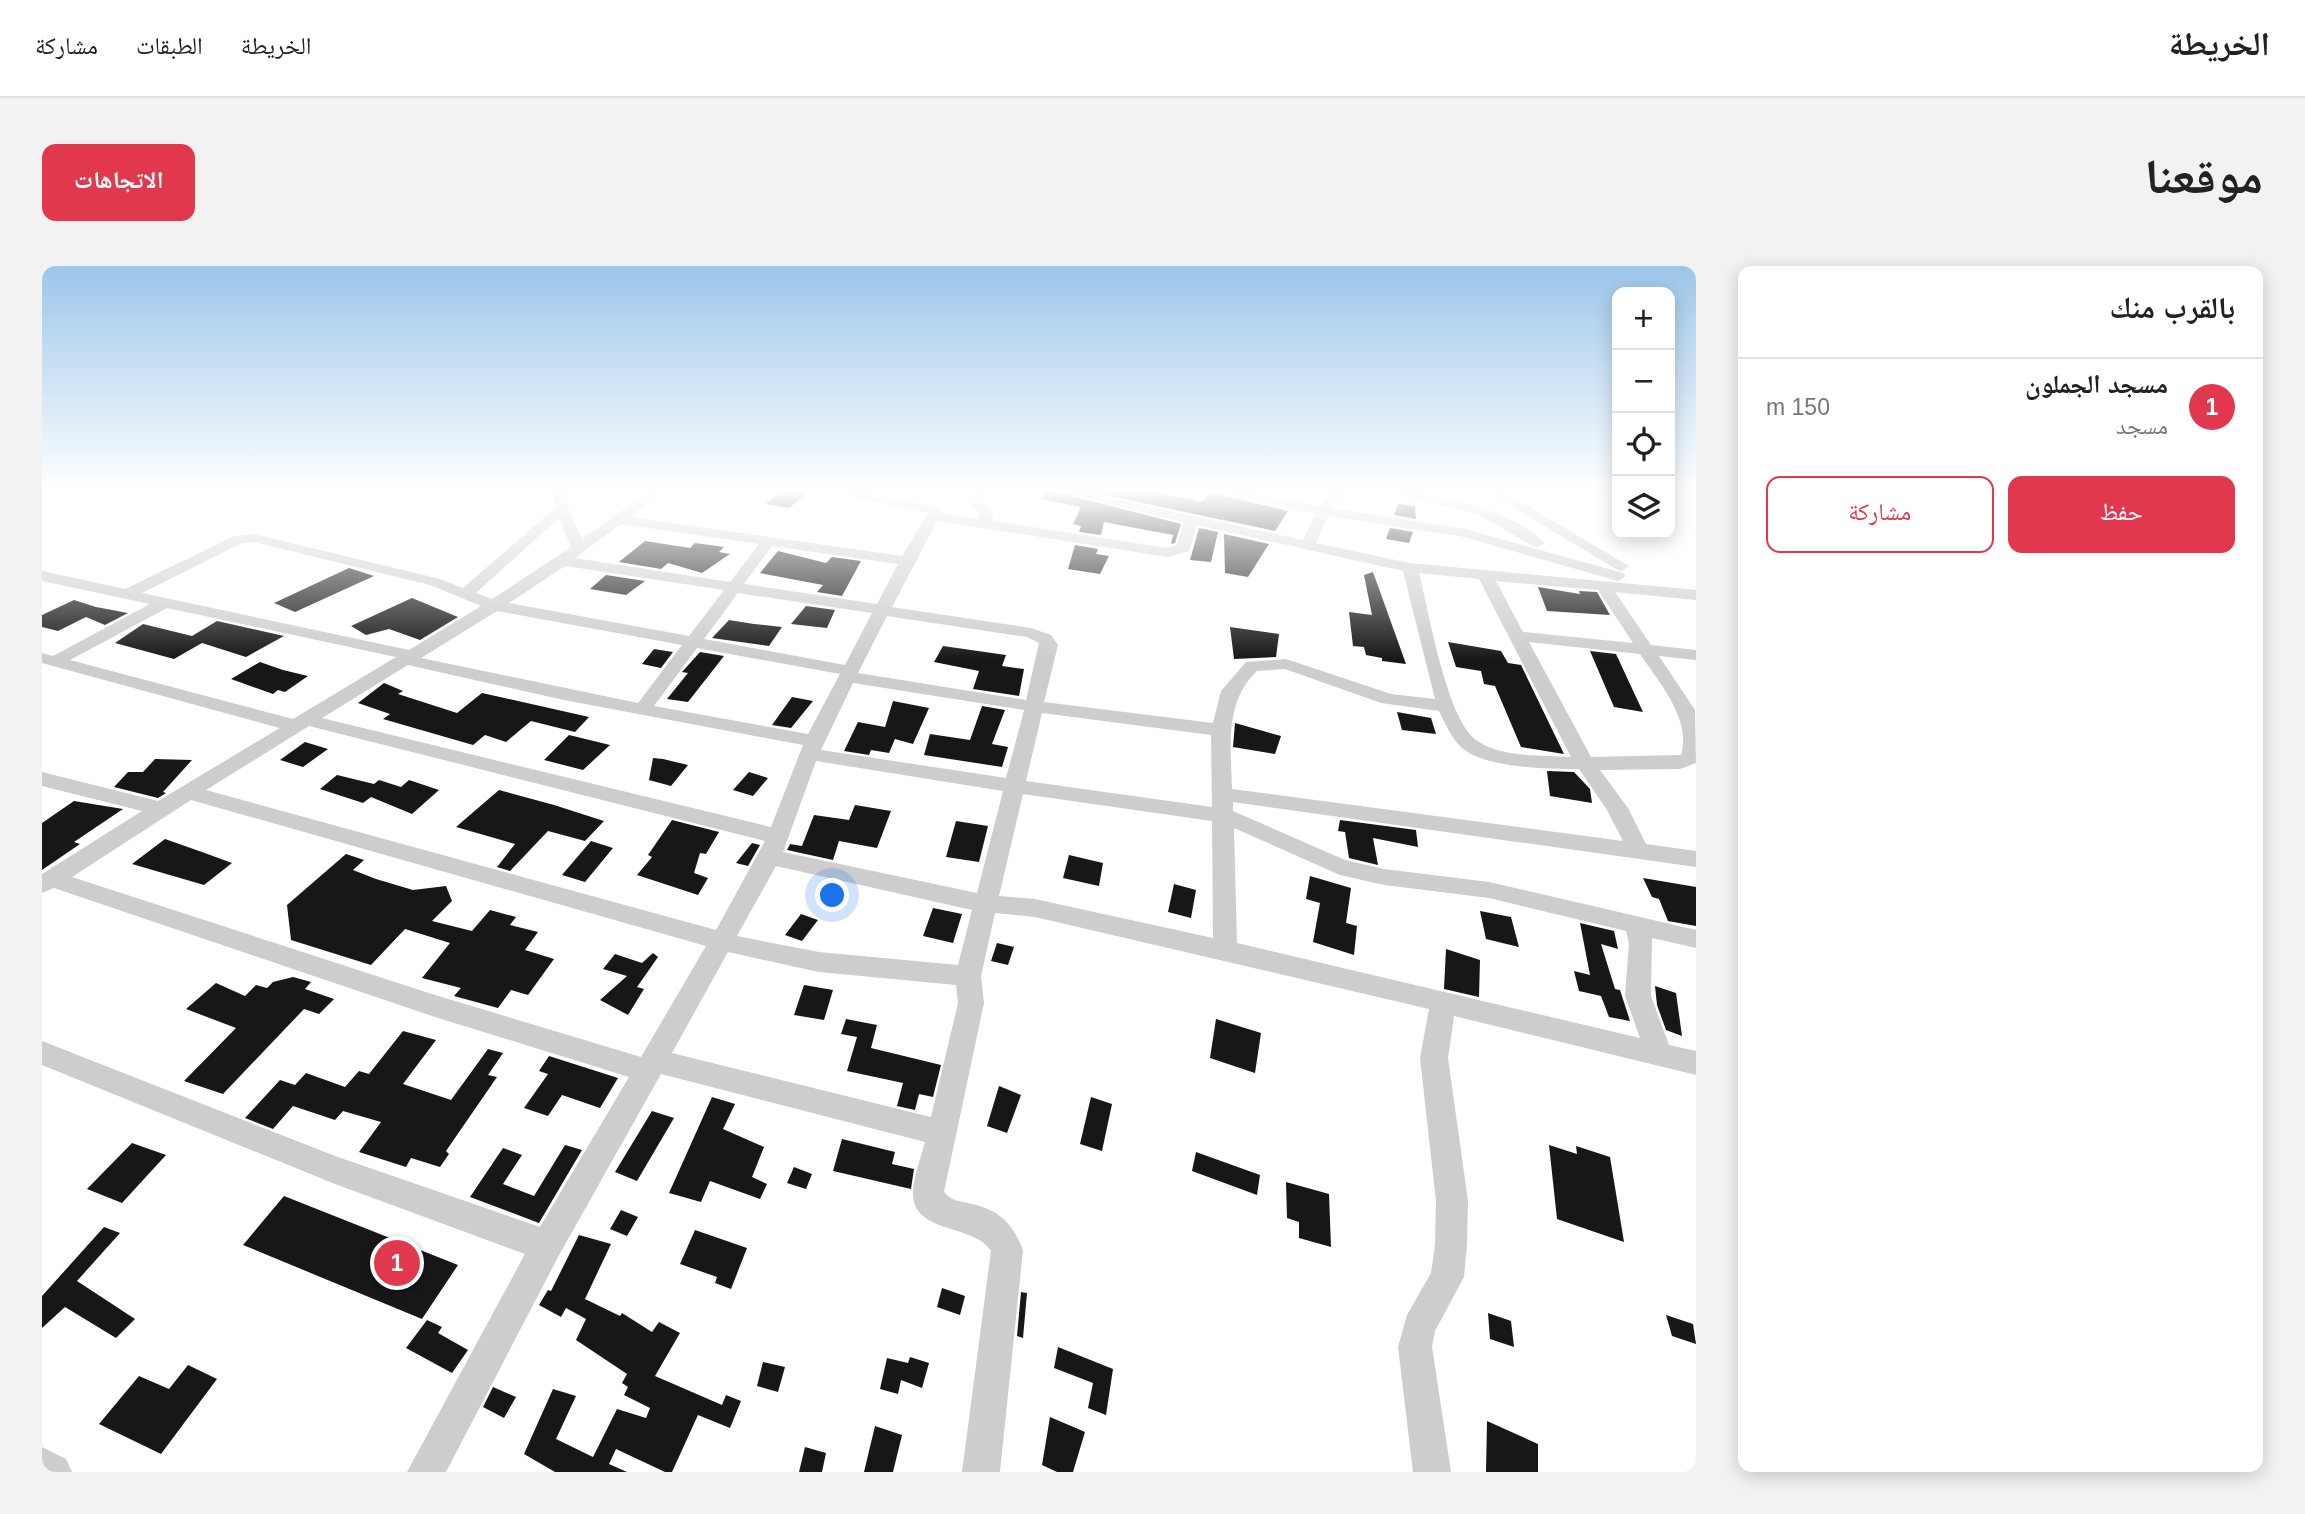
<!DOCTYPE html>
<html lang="ar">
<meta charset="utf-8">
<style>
:root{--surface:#fff;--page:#f2f2f2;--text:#222;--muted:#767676;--line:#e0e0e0;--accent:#e1384e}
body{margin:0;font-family:Helvetica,"Noto Naskh Arabic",sans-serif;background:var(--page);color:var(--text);direction:rtl}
.controls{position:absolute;right:21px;top:21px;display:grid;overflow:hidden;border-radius:14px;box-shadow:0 4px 18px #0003}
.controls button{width:63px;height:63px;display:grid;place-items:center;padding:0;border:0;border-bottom:2px solid var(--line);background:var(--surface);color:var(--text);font:35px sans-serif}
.you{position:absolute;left:791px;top:630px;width:24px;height:24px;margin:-18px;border:5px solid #fff;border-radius:50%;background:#1a73e8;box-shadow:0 0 0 10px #1a73e833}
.badge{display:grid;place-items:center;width:46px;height:46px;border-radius:50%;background:var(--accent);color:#fff;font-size:23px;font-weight:700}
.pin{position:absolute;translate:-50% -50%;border:4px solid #fff;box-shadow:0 2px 7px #0006}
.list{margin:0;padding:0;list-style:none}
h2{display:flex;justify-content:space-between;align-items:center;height:91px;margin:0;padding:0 28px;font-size:30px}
h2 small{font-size:23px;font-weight:400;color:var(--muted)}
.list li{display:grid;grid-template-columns:46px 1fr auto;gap:21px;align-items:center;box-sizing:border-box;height:98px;padding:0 28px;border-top:2px solid var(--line)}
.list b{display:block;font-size:26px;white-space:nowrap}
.list p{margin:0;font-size:23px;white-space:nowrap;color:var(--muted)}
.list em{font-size:23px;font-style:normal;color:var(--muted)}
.actions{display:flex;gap:14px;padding:21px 28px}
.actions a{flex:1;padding:16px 0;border:2px solid var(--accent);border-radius:14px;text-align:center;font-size:24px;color:var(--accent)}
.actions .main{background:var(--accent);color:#fff}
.icon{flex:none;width:38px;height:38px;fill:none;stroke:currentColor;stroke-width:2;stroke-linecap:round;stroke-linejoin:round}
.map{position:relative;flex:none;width:1654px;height:1206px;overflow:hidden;direction:ltr;border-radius:14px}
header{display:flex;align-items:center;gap:42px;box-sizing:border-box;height:98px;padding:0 35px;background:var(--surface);border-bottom:2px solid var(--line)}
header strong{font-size:33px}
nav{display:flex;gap:38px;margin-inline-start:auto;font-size:24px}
.intro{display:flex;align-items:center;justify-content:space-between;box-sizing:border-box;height:168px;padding:0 42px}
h1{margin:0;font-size:49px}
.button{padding:18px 32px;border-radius:14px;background:var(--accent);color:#fff;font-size:24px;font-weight:700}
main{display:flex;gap:42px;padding:0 42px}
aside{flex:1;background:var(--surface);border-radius:14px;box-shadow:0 4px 18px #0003}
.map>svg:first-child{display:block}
.building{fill:#171717}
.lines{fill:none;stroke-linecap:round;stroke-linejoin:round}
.street{fill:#cdcdcd;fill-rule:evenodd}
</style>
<header>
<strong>الخريطة</strong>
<nav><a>الخريطة</a><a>الطبقات</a><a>مشاركة</a></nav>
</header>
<div class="intro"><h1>موقعنا</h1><a class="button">الاتجاهات</a></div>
<main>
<aside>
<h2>بالقرب منك<small></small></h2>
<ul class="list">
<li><span class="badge">1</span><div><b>مسجد الجملون</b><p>مسجد</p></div><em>150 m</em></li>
</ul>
<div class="actions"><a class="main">حفظ</a><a>مشاركة</a></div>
</aside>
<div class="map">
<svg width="1654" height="1206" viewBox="0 0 1654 1206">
<rect width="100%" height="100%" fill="#fff"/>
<path class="building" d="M739,226h28l-20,16 -24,-4z
M1001,226h13l125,32 -6,19 -4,1 2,-9 -69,-13 -3,13 -22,-3 2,-6 -8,-2 8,-17 -39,-8z
M1050,226h62l48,10 7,-8h8l71,17 -13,20 -52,-11v-3l-1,3z
M1356,238l17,2 1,13 -22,-4z
M1157,262l19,4 -7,30 -21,-2z
M1348,262l23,4 -4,11 -23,-4z
M1182,268l45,10 -21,33 -23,-4z
M603,275l45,7 5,-5 29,4 -5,5 11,2 -28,19 -34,-10 -7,6 -42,-7z
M1033,279l23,4 -2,5 13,2 -9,18 -32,-5z
M736,285l48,12 6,-6 29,4 -19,35 -25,-4 6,-7 -63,-12z
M307,302l25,8 -79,36 -21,-9z
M1331,306l33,92 -24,-3v-3l-16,-3 -2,-8 -11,-1 -4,-34 23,3 -8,-40z
M564,309l39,6 -19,14 -36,-6z
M1496,321l42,7 -1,-3 18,1 13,23 -63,-4z
M370,332l46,19 -38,23 -31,-11 -23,6 -15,-9z
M32,334l22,7 32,6 -23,12 -19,-8 -28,14 -16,-4v-12z
M764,340l29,4 -8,18 -36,-4z
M687,354l25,4 28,3 -13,19 -57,-8z
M175,355l67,15 -38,21 -44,-14 -28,16 -59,-16 28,-19 49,12z
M1188,361l49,7 -3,23 -42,2z
M1406,376l53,9 7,12 13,2 43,89 -43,-7 -26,-61 -11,-2 -3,-13 -25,-4z
M901,380l63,9 -4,11 22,3 -5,27 -46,-7 6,-18 -45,-9z
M612,383l19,3 -12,16 -19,-4z
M1548,385l26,3 27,58 -29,-5z
M658,386l24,4 -36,46 -21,-3 21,-26 -6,-1z
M218,396l23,8 25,6 -23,16 -7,-2 -5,4 -42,-15z
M342,417l19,8 -5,3 59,19 25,-20 107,24 -14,15 -44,-11 -25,21 -21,-7 -12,10 -90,-26 7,-5 -32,-11z
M750,431l21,4 -22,27 -19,-3z
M851,435l36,7 -16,36 -18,-5 -6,14 -18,-3 -2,5 -25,-4 14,-29 27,5z
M940,440l23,4 -13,34 16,3 -6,20 -78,-12 6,-21 40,6z
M1355,446l34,6 5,16 -34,-4z
M1193,457l46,13 -6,18 -42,-7z
M527,469l41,10 -27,25 -39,-10z
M263,476l23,7 -25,18 -23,-7z
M611,492l10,1 25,6 -17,21 -22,-6z
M113,493l37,1 -29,32 3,1 -8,5 -44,-11 14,-15h15z
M1505,505l27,1 16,17 2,14 -42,-7z
M707,506l19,6 -15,18 -20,-6z
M295,509l37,9 5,-4 22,7 8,-7 30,10 -27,24 -41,-17 -8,6 -43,-14z
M457,524l55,15 50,16 -19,20 -37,-10 -38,40 -13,-4 18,-23 -59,-17z
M32,535l49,8 -49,33 6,2 -38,26v-47z
M813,539l36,6 -14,37 -38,-7 -6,19 -46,-10 3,-6 12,2 12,-31 35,5z
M630,554l47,12 -13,22 -6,-1 -6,20 14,5 -10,17 -61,-20 15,-18 -4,-2z
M1298,554l76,10 2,17 -45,-9 5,27 -29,-7 -4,-26 -7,-1z
M914,555l32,5 -9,36 -33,-5z
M123,573l37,13 30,11 -28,22 -72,-21z
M549,575l22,7 -28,34 -23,-7z
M710,577l8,2 -12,21 -12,-3z
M304,588l18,6 -11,10 23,9 37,11 33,-4 6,15 -20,20 40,10 18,-21 26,7 -6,8 28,7 -13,18 29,9 -26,36 -17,-5 -13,18 -44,-12 7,-8 -39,-10 28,-35 -45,-14 -34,36 -80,-25 -4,-35z
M1027,589l34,8 -4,23 -36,-8z
M1268,610l41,12 -5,35 11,3 -3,29 -41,-13 7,-39 -14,-4z
M1601,612l53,9v39l-28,-5 -9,-22 -7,-2z
M1132,618l22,6 -5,28 -23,-6z
M891,642l29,6 -9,29 -30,-7z
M1438,645l31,6 8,30 -33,-8z
M759,648l17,6 -16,21 -17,-6z
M1538,657l34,8 4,18 -17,-5 14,45 5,1 10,31 -21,-4 -8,-21 -22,-5 -5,-20 16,4z
M955,677l17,4 -6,18 -17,-4z
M1404,683l34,11 -1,37 -35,-8z
M611,687l5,4 -21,30 7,2 -16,26 -28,-15 27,-24 -24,-7 12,-15 27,9z
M251,711l18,5 -6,7 29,10 -15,15 -15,-5 -81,85 -39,-13 52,-53 -50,-19 30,-26 29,13 11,-11 11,3 6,-6z
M762,719l29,5 -9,30 -30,-5z
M1613,720l21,7 6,43 -16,-6 -9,-25z
M804,753l31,6 -6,23 70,17 -8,32 -14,-3 -4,16 -18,-4 6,-23 -56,-12 10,-34 -16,-3z
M1174,753l45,14 -6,40 -45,-15z
M361,765l33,9 -33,44 48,16 37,-51 15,4 -15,22 9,2 -51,74 3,3 -9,13 -29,-9 -5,9 -47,-15 22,-30 -38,-11 -8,9 -42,-14 -20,23 -28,-11 35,-38 15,5 11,-12 39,14 14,-16 10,3z
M507,790l69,22 -18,30 -38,-13 -14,21 -24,-8 24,-34 -9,-3z
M957,820l22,9 -14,38 -20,-7z
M670,831l23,7 -12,25 41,18 -12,30 15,7 -7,15 -50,-18 -9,21 -32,-9z
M1049,831l21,7 -10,47 -22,-7z
M610,845l22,7 -37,63 -22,-9z
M800,873l53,13 -3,12 22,5 -3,20 -78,-18z
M90,877l34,12 -44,48 -35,-14z
M523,879l17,5 -43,73 -69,-26 33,-49 19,7 -19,29 31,12z
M1507,879l28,9 -1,-8 34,11 14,85 -67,-23z
M1154,886l64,23 -3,20 -65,-24z
M752,901l18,7 -6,15 -19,-6z
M1244,916l43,12 2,53 -32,-9v-16l-12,-4z
M242,930l174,69 -36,54 -179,-74z
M579,944l17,7 -11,19 -17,-7z
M62,961l16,6 -43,48 58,38 -19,19 -51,-31 -23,21v-32z
M653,964l52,18 -16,41 -16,-6 2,-6 -37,-13z
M537,969l32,9 -26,55 35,17 2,-3 30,19 7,-10 21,11 -25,43 67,29 4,-10 15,6 -11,27 -32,-13 -26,57h-7l-49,-23 -7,15 18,8h-72l-31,-18 29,-65 23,7 -20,43 37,18 24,-48 29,9 4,-10 -26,-13 4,-8 -6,-4 5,-9 -51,-34 10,-21 -20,-11 -5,9 -22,-12 9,-15 3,1z
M900,1022l23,8 -5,19 -23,-8z
M979,1026l6,1 -4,45 -6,-2z
M1446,1047l23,8 3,26 -24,-8z
M1624,1049l27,9 3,20 -24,-8z
M385,1054l15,7 -4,6 30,17 -16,23 -46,-25z
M1016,1081l55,22 -7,46 -18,-7 5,-25 -39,-15z
M868,1091l19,6 -7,25 -21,-8 -3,14 -18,-5 7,-31 21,5z
M721,1096l22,5 -7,25 -21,-6z
M146,1099l29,14 -56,75 -62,-30 40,-48 30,13z
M451,1121l23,10 -12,21 -21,-11z
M1008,1151l35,15 -12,40h-16l-15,-7z
M1445,1155l51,23v28h-52z
M833,1160l27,9 -9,37h-29z
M763,1181l21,6 -4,19h-23z"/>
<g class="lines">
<path class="street" d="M511,226h14l1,15 14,32 66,-47h14l-32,25 272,39 26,-43 -82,-17 -6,-4h23l78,16v5l38,6 -1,-7 -10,-12 7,-8h12l-5,8 10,11 1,10 174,27 10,-3 7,-23 -125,-30h23l221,48 12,-26 -97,-22h25l77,14 11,-14h12l-11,16 133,21 158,44 3,3 -8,5 -154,-44 -136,-21 -12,27 94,20 286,27v10l-81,-8 36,53 45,5v10l-37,-4 36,54 1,53 -16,6 -80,1 28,38 18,36 50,7v16l-463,-65v9l112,49 39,9 105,13 207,48v18l-44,-10 -1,58 18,49 27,6v24l-242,-59 -6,42 20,143 -1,43 -3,33 -29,54 -3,16 19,125h-38l-15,-125 9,-32 24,-42 4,-29 1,-43 -16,-143 9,-49 -394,-92 -40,-4 -14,63 3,27 -40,189c7,8 13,9 24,11 30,6 44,19 55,47l-23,222h-38l29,-221c-17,-28 -80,-16 -78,-60 1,-16 8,-34 12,-49l-264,-68 -103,183 -112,215h-39l118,-218 -190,-70 -293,-119v-24l293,115 205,71 89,-150 -194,-60 -381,-129 -12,5v-19l100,-63 -100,-25v-14l116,29 122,-73 -238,-65v-10l11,3 97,-52 -108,-23v-10l83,18 109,-53 20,-2 186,45 23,9 84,-73 7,-8zM517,252l12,29 -79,52 -16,-6zM895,255l231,36 21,-6 8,-26 206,46 32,128 -44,-5 -105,-35 -40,3 -25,29 -8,32 -169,-21 14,-57 -7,-10 -20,-7 -139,-21zM579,258l138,20 -29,38 -155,-24zM212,276l176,43 51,21 -72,44 -267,-57 100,-50zM730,280l126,18 -21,40 -133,-20zM523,300l159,24 -35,46 -180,-33zM1377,307l60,6 92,178c-28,-2 -71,1 -95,-17 -30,-23 -47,-128 -57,-167zM1454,315l102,9 35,53 -110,-11zM696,327l134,20 -27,52 -141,-26zM125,342l229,49 -103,62 -223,-59zM455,345l185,34 -44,58 -217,-45zM845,350l140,21 12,6 -13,57 -168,-27zM1487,376l111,12c18,27 52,65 41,101l-90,2zM655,382l143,26 -32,60 -154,-28zM366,399l156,35 239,45 -32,82 -449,-109zM1243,403l96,34 58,8c6,12 12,27 23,37 23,20 86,21 117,21l28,41 16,31 -391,-52c-1,-42 -8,-87 25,-118zM811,417l171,27 -18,68 -185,-28zM1000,447l169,22 1,72 -186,-26zM267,460l456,115 -49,89 -510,-140zM774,495l187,30 -26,102 -194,-41zM981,528l189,27 1,117 -178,-39 -36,-3zM149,534l515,146 -65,111 -206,-62 -363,-118zM1192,562l106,47 44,10 105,13 137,33 3,12 -4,53 15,42 -403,-95zM734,600l196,44 -14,55 -139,-13 -82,-16zM686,686l91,20 137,13 2,18 -27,114 -259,-64z
M1346,226c41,-4 129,20 157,51l-7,4 -5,-1 -53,-31z
M1446,226h16l125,74 -8,5 -5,-2z
M0,1181l24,12 6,13h-30z"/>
</g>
<linearGradient id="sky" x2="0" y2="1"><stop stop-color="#9cc6ea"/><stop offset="0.57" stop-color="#fff"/><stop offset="1" stop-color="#fff" stop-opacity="0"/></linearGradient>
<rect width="1654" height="394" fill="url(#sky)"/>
</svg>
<div class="controls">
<button>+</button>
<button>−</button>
<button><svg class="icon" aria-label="locate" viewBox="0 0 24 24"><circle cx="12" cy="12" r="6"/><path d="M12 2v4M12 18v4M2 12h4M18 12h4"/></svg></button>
<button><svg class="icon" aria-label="layers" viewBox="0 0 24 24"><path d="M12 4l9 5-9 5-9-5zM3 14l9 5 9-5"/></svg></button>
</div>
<div class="you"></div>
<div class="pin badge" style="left:355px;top:997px">1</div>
</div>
</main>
